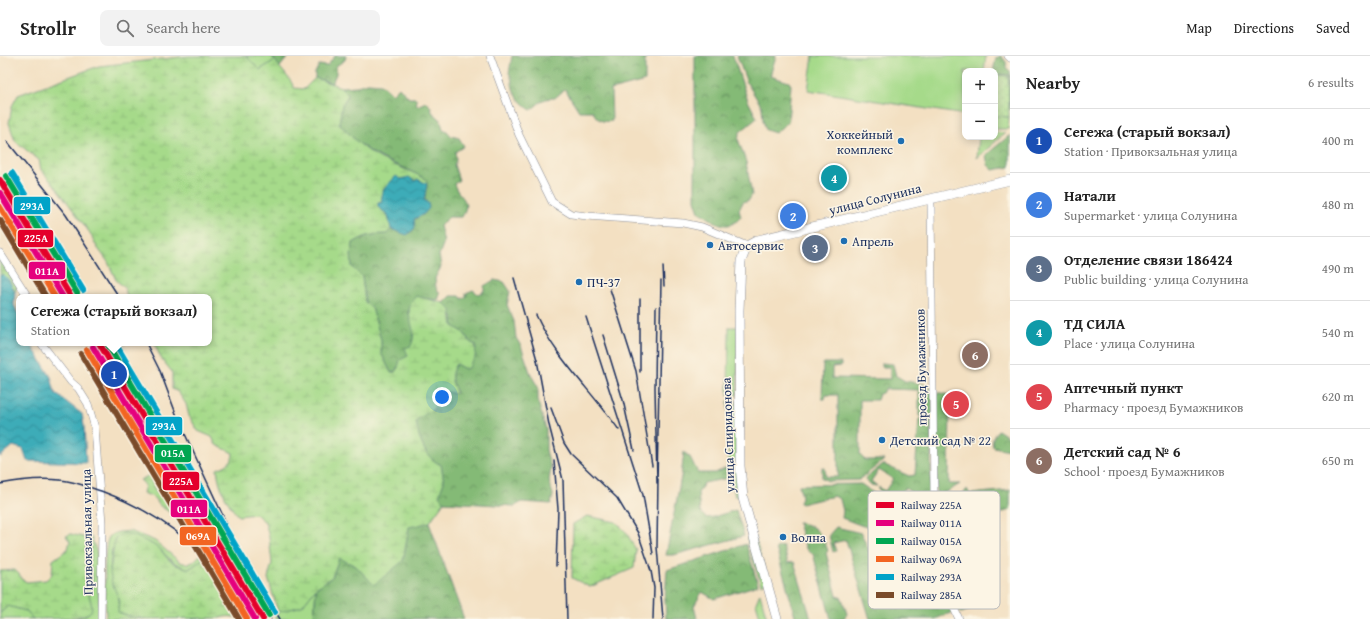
<!DOCTYPE html>
<meta charset="utf-8">
<style>
:root{--surface:#fff;--page:#f2f2f2;--text:#222;--muted:#767676;--line:#e0e0e0;--accent:#1f6fb2}
body{margin:0;font-family:"Gentium Book Plus",serif;background:var(--page);color:var(--text)}
.controls{position:absolute;right:12px;top:12px;display:grid;overflow:hidden;border-radius:8px;box-shadow:0 2px 10px #0003}
.controls button{width:36px;height:36px;display:grid;place-items:center;padding:0;border:0;border-bottom:1px solid var(--line);background:var(--surface);color:var(--text);font:20px sans-serif}
.you{position:absolute;left:442px;top:341px;width:14px;height:14px;margin:-10px;border:3px solid #fff;border-radius:50%;background:#1a73e8;box-shadow:0 0 0 6px #1a73e833}
.badge{display:grid;place-items:center;width:26px;height:26px;border-radius:50%;background:var(--accent);color:#fff;font-size:13px;font-weight:700}
.pin{position:absolute;translate:-50% -50%;border:2px solid #fff;box-shadow:0 1px 4px #0006}
.popup{position:absolute;left:16px;top:238px;width:196px;height:52px;box-sizing:border-box;display:grid;place-content:center;border-radius:8px;background:var(--surface);filter:drop-shadow(0 1px 3px #0005);font-size:13px;white-space:nowrap;color:var(--muted)}
.popup b{font-size:15px;color:var(--text)}
.popup::after{content:'';position:absolute;left:50%;top:100%;margin-left:-8px;border:8px solid transparent;border-top-color:var(--surface)}
.list{margin:0;padding:0;list-style:none}
h2{display:flex;justify-content:space-between;align-items:center;height:52px;margin:0;padding:0 16px;font-size:17px}
h2 small{font-size:13px;font-weight:400;color:var(--muted)}
.list li{display:grid;grid-template-columns:26px 1fr auto;gap:12px;align-items:center;box-sizing:border-box;height:64px;padding:0 16px;border-top:1px solid var(--line)}
.list b{display:block;font-size:15px;white-space:nowrap}
.list p{margin:0;font-size:13px;white-space:nowrap;color:var(--muted)}
.list em{font-size:13px;font-style:normal;color:var(--muted)}
.icon{flex:none;width:22px;height:22px;fill:none;stroke:currentColor;stroke-width:2;stroke-linecap:round;stroke-linejoin:round}
.map{position:relative;flex:none;width:1010px;height:563px;overflow:hidden}
header{display:flex;align-items:center;gap:24px;box-sizing:border-box;height:56px;padding:0 20px;background:var(--surface);border-bottom:1px solid var(--line)}
header strong{font-size:19px}
nav{display:flex;gap:22px;margin-inline-start:auto;font-size:14px}
.search{width:280px;height:36px;background:var(--page);display:flex;align-items:center;gap:10px;box-sizing:border-box;padding:0 14px;border-radius:8px;color:var(--muted);font-size:15px}
main{display:flex}
aside{flex:1;background:var(--surface)}
.map>svg:first-child{display:block}
.grass{fill:#a6da8a;stroke:#608474}
.forest{fill:url(#forest-crowns);stroke:#50746a}
.wetland{fill:url(#wetland-marsh);stroke:#608474}
.park{fill:url(#park-dots);stroke:#608474}
.water{fill:url(#water-waves);stroke:#2c6e8b}
.lines{fill:none;stroke-linecap:round;stroke-linejoin:round}
.street-casing{stroke:#878890;stroke-width:8}
.secondary-casing{stroke:#878890;stroke-width:10}
.street{stroke:#fff;stroke-width:7}
.secondary{stroke:#fff;stroke-width:9}
.rail{stroke:#1b2f5e;stroke-width:1.5}
.rail-1-casing{stroke:#fcf5e5;stroke-width:9}
.rail-2-casing{stroke:#fcf5e5;stroke-width:9}
.rail-3-casing{stroke:#fcf5e5;stroke-width:9}
.rail-4-casing{stroke:#fcf5e5;stroke-width:9}
.rail-5-casing{stroke:#fcf5e5;stroke-width:9}
.rail-6-casing{stroke:#fcf5e5;stroke-width:9}
.rail-1{stroke:#e4002b;stroke-width:6}
.rail-2{stroke:#e5007d;stroke-width:6}
.rail-3{stroke:#00a651;stroke-width:6}
.rail-4{stroke:#f26522;stroke-width:6}
.rail-5{stroke:#01a3c8;stroke-width:6}
.rail-6{stroke:#7a4b2a;stroke-width:6}
.poi-dot{fill:#1f6fb2;stroke:#fcf5e5;stroke-width:1.5}
.labels{text-anchor:middle;dominant-baseline:central;stroke-width:3;stroke-linejoin:round;paint-order:stroke}
.poi-label{font-size:13px;fill:#1b2f5e;stroke:#fcf5e5;text-anchor:start}
.street-label{font-size:13px;fill:#1b2f5e;stroke:#fcf5e5}
.key{fill:#fcf5e5;stroke:#b8babc;stroke-width:1}
.key-label{font-size:11px;fill:#1b2f5e}
.line-badge{stroke:#fcf5e5;stroke-width:1.5}
.badge-label{font-size:11px;text-anchor:middle;font-weight:bold;fill:#fff}
</style>
<header>
<strong>Strollr</strong>
<div class="search"><svg class="icon" aria-label="search" viewBox="0 0 24 24"><circle cx="10" cy="10" r="6"/><path d="M15 15l6 6"/></svg>Search here</div>
<nav><a>Map</a><a>Directions</a><a>Saved</a></nav>
</header>
<main>
<div class="map">
<svg width="1010" height="563" viewBox="0 0 1010 563">
<defs>
<pattern id="forest-crowns" width="20" height="18" patternUnits="userSpaceOnUse"><rect width="20" height="18" fill="#84ba76"/><path d="M2 6a3 3 0 1 1 6 0M12 15a3 3 0 1 1 6 0" fill="none" stroke="#6b9864"/></pattern>
<pattern id="wetland-marsh" width="20" height="14" patternUnits="userSpaceOnUse"><rect width="20" height="14" fill="#a6da8a"/><path d="M1 5h8M5 5V1M11 12h8M15 12V8" fill="none" stroke="#8ebb7a"/></pattern>
<pattern id="park-dots" width="8" height="8" patternUnits="userSpaceOnUse"><rect width="8" height="8" fill="#a6da8a"/><path d="M2 2h.1M6 6h.1" fill="none" stroke="#8ebb7a" stroke-width="1.8" stroke-linecap="round"/></pattern>
<pattern id="water-waves" width="16" height="10" patternUnits="userSpaceOnUse"><rect width="16" height="10" fill="#3cacb8"/><path d="M0 5q4-4 8 0t8 0" fill="none" stroke="#328c99"/></pattern>
</defs>
<rect width="100%" height="100%" fill="#fcf5e5"/>
<filter id="ink" filterUnits="userSpaceOnUse"><feTurbulence type="fractalNoise" baseFrequency=".025" numOctaves="2"/><feDisplacementMap in="SourceGraphic" scale="8" xChannelSelector="R" yChannelSelector="G"/><feConvolveMatrix kernelMatrix="1 2 1 2 8 2 1 2 1" color-interpolation-filters="sRGB"/></filter>
<filter id="wash" filterUnits="userSpaceOnUse"><feTurbulence type="fractalNoise" baseFrequency=".012" numOctaves="4" result="noise"/><feDisplacementMap in="SourceGraphic" scale="16" xChannelSelector="R" yChannelSelector="G"/><feGaussianBlur stdDeviation="0.9" result="paint"/><feColorMatrix in="noise" values="0 0 0 0 0 0 0 0 0 0 0 0 0 0 0 0 0 1.4 0 .05"/><feComposite in="paint" operator="in"/></filter>
<g filter="url(#wash)">
<rect width="100%" height="100%" fill="#f3e0c2"/>
<path class="grass" d="M246,0h26l3,4 -15,10z
M813,0h173l-2,15h-19v44l-157,-25z
M995,60l14,1 -1,12h-13z
M995,76l10,1 -28,25 2,-21h16z
M729,271h9l-1,68h-9z
M728,345h8l1,60 -8,3z
M737,408l3,32h-5l-6,-29z
M130,475l25,10 25,21 7,2 6,-2 7,-7 3,4 -14,10c-13,-4 -20,-9 -29,-20h-48l-2,22 9,28 -1,9 10,9 6,-1 10,3h-38c0,-15 -4,-71 3,-82 5,-6 14,-5 21,-6z
M91,481l6,16 3,66h-28c18,-3 21,-6 17,-24l3,-5v-14l-3,-14 2,-15 -4,-9z
M755,481l13,45 -7,3 -14,-46z
M316,532l-2,30 3,1h-41l-1,-2 3,-5 24,-6z
M760,537l7,26 -7,-2 -4,-14z
M8,550l18,5 7,8h-33v-6z"/>
<path class="forest" d="M272,0h17l-10,12z
M335,0h11l-1,4 -9,6v8l-4,9 -17,-5v-5l4,-8 8,1z
M512,0h133v25l-34,9 1,31c-9,2 -16,-1 -19,-10h-14l-14,-22 -10,9c-15,0 -14,5 -24,12 -7,-4 -14,-12 -17,-19 -3,-6 -1,-12 -5,-18z
M695,0h38l15,45 9,17 -17,14 -2,7 8,23 6,33 -3,5 -6,2 -4,8 2,7c-15,16 -24,5 -42,-5l-4,-12z
M737,0h39l-6,20 19,6 2,3 -3,37 -13,11 -9,-3 -3,-10 -1,-13 -15,-24z
M1001,0l5,6v6l4,3v39l-1,-35 -14,-1v-3h-2l3,-13z
M368,27l13,1 11,10 7,-7 10,11h7l1,8 9,-4 5,5 1,5 8,7 3,10 4,2 4,5 8,2 5,8 -9,6 1,8 -2,5 5,15 -5,4c5,15 18,14 8,33h-13l-9,9 4,16 -5,13 2,12 -6,11 1,10 4,6 -2,6 -15,-2 -15,13c6,13 10,33 -1,45 -6,6 -7,5 -10,15l-6,2 -10,-20v-13l-9,-32 -7,-6 -3,-25 -10,-10 -1,-13 2,-11c12,-8 20,-9 34,-9l4,-5 5,1 28,-16 3,-8c-5,-10 1,-17 -1,-27 -36,-19 -59,-22 -87,-56l3,-18 6,-10 -7,-8 16,-1z
M1010,79v32l-17,3 -5,-5 -2,-10z
M494,224l10,2 6,9 -3,14 7,16 2,17 5,8 10,29 7,12v15l8,27v21l5,18 -2,13 4,14 -2,9 -29,-2 -7,4 -71,-4 -5,-7 5,-13 -3,-17c-17,-8 -22,-25 -25,-43 6,-8 14,-11 21,-18v-7c6,-6 10,-6 18,-3l1,-4c-6,-9 -6,-17 0,-26l9,5 10,-11 1,-13 -5,-2 -8,-11 -10,-6v-10l-9,-13 7,-7h9l2,3 4,-2v-4l7,-3 5,4 6,-3v-5z
M824,307h17v3l-9,1v11l58,1v-12h-8v-4l11,1 3,12 4,2 5,3 18,3 9,6 1,27 -14,-1v-26l-34,-1 -3,4 -3,1 -2,6h-17v55l5,5h19l-25,20 -31,1 -6,-3v-11l3,1 1,9h12v-82h-12l-1,4h-3l1,-35z
M937,336l11,3 2,3 -1,86h11l-24,14z
M922,362h9v84l-13,14h-7l-9,-7 3,-4 6,4 7,-12 -13,-9 -8,11 5,4 -1,2 -22,-15v-3l6,4 8,-12 -14,-9 -8,11 6,5 -7,-1 -5,-6 18,-15 26,12 6,-1 4,-56z
M998,374l12,8v12l-17,-3c-2,-7 1,-12 5,-17z
M684,396l6,5 8,16h17l12,-5 2,10 -25,5 -6,10 2,19 6,6 7,-1 23,-7 8,26 -70,19h-8l15,-78z
M861,428l35,25 3,2 -2,6 -28,9h-6l-21,-8 1,-7 -3,-12 -6,-3 -33,8 -1,-2 2,-5 -3,-12z
M967,433l3,5 40,-4v20l-19,6 -31,-18z
M944,448l5,4 5,20 -6,2 3,8 12,-4 -9,-23 -1,-4 2,-3 34,17 1,6c-6,8 -44,21 -54,20l-2,-1c-2,-13 -3,-36 10,-42z
M931,454l-2,31 -16,-20 9,-2z
M429,467l35,96 -150,-1 2,-30 16,-11 7,-19 17,8 47,-5 6,-35z
M798,467c18,1 25,13 30,28l-2,2 11,43 5,2 5,16 -3,4 -13,1 -18,-65 -7,-5z
M911,467l18,24 24,65 -18,7h-65l-24,-79 -13,3 3,8 -3,1 -4,-17 7,-8 25,6 9,20 6,4 10,-3 5,6 17,-7 -1,-5 4,-3 1,-8 -3,-11z
M746,488l12,41 -44,14 -12,-7 -8,14 3,13h-31l-1,-21 2,-28z
M783,490l5,17 6,-1 17,57h-15l-20,-71z
M940,495l7,2 22,57 -8,3 -6,-6 -19,-52z"/>
<path class="wetland" d="M189,0h57l14,14 15,-10c6,11 15,17 19,28l10,1 11,-11 26,9 7,8 -6,10 -3,18c14,16 30,31 49,39 13,6 25,10 38,17l1,5 -10,-5 -2,2 -32,9 -2,13h-3v4l10,8 3,14 -4,5c-14,0 -22,1 -34,9l-2,11 1,13 10,10 3,25 7,6 9,32v13l10,20 6,-2 3,-11 8,-4 -3,-8 6,-2c9,-20 -12,-31 5,-50l28,7 7,7 2,16 10,6 8,11 5,2 -1,13 -4,4 -2,6 -4,1 -9,-5c-6,9 -6,17 0,26l-1,4c-7,-3 -12,-3 -18,3 0,17 -13,14 -21,25 3,18 8,35 25,43l3,17 -5,13 5,7 -15,21 -20,4 -6,34 -29,24 -18,-19 -17,-8 -7,19 -16,11 -14,18 -24,6 -10,-34 4,-15 -3,-26 -4,-15 -9,-8 -18,2c-12,-14 -19,-29 -21,-47 8,-3 16,-6 16,-16l-17,-8 -4,-8 -14,-6 -9,-15 -3,-12 -8,-12 -6,-3v-17l-11,-14 -7,-15h55v-46h-82l-2,-9 -9,-8 -8,-18 -11,-15 -7,-14 -34,-46 -15,-17 -2,-10 -24,-19 -6,-18 3,-17 6,-11 81,-29z
M0,201l19,25 -4,11 -6,-13 -6,-6 -3,2z
M154,417l-3,8 5,10 4,3 9,-2 26,38 8,17 -23,-21 -5,-10 -16,-11c-4,-8 -8,-9 -16,-12l2,-8 -5,-5z
M587,460l29,6 10,10 10,18 -2,18 -44,19 -18,-9 1,-54z
M124,477l13,4 15,7 8,5 8,10 8,6 13,4 14,-10c13,13 39,41 41,60 -9,-2 -15,-4 -24,-1l-76,1c-10,-3 -16,-2 -26,-7l1,-13 -7,-16 -2,-12 5,-33z
M71,478l16,4c3,7 6,18 2,25 3,10 5,23 0,32 1,5 4,11 2,16 -6,8 -45,8 -58,8l-7,-8 -18,-5 -8,7v-42l15,-1 4,4 2,5 6,3 19,-2 6,-6 1,-14 15,-11 2,-8 -4,-5z"/>
<path class="park" d="M995,19l13,1 1,41 -14,-1z"/>
<path class="water" d="M396,120l4,3 9,-2 6,4 2,-2 10,5 -3,16 4,3 1,5 -5,6 -10,5 1,9 -8,7 -16,-6 -3,-14 -10,-8v-4h3l2,-13z
M3,218l6,6 6,13 -1,12 5,11v27h11l21,34 4,16 27,21 2,12 2,37 -59,-2 -4,-12 -10,-3 -13,11v-181z"/>
</g>
<g filter="url(#ink)">
<g class="lines">
<defs>
<path id="street" d="M490,0l29,79 33,67 19,12 16,2 96,7 19,4 45,19
M1008,0l2,2
M931,149l3,288 -4,51 14,43 15,32
M0,197l28,44
M41,287l30,39 7,6 10,16 7,24 7,95 -1,96"/>
<path id="secondary" d="M777,563l-34,-121 -3,-32 -1,-156 2,-49 6,-15 11,-6 252,-60"/>
</defs>
<use href="#street" class="street-casing"/>
<use href="#secondary" class="secondary-casing"/>
<use href="#street" class="street"/>
<use href="#secondary" class="secondary"/>
<path class="rail" d="M7,85l59,74 53,82
M663,210l1,20
M514,222l23,82 12,65 14,55 4,139
M610,233l26,82 16,95
M656,251l-1,81 2,95 4,-203
M536,259c20,44 56,76 83,115
M586,261l57,178 10,59
M603,279l20,65 11,50
M146,287l14,28 18,48 93,200
M640,316v-73
M551,352l13,35 7,11 46,44 21,35 13,38 3,17 -1,31
M554,405l4,48 -2,57
M658,423l-1,68 6,72
M0,428c20,-4 40,-6 60,-4 14,1 28,7 41,11 65,24 118,68 152,128
M230,492l16,28
M267,542l13,21"/>
<defs>
<path id="rail-1" d="M0,124l71,117
M99,287l164,276"/>
<path id="rail-2" d="M0,137l63,104
M93,291l162,272"/>
<path id="rail-3" d="M6,120l71,117
M107,287l162,272"/>
<path id="rail-4" d="M0,151l55,90
M87,294l160,269"/>
<path id="rail-5" d="M12,117l71,117
M115,287l160,269"/>
<path id="rail-6" d="M0,164l46,77
M81,298l158,265"/>
</defs>
<use href="#rail-1" class="rail-1-casing"/>
<use href="#rail-2" class="rail-2-casing"/>
<use href="#rail-3" class="rail-3-casing"/>
<use href="#rail-4" class="rail-4-casing"/>
<use href="#rail-5" class="rail-5-casing"/>
<use href="#rail-6" class="rail-6-casing"/>
<use href="#rail-1" class="rail-1"/>
<use href="#rail-2" class="rail-2"/>
<use href="#rail-3" class="rail-3"/>
<use href="#rail-4" class="rail-4"/>
<use href="#rail-5" class="rail-5"/>
<use href="#rail-6" class="rail-6"/>
</g>
</g>
<g class="poi-dot">
<circle cx="901" cy="85" r="4"/>
<circle cx="844" cy="185" r="4"/>
<circle cx="710" cy="189" r="4"/>
<circle cx="579" cy="226" r="4"/>
<circle cx="882" cy="384" r="4"/>
<circle cx="783" cy="481" r="4"/>
</g>
<g class="labels">
<g class="poi-label">
<text x="893" y="78" text-anchor="end">Хоккейный<tspan x="893" dy="15">комплекс</tspan></text>
<text x="852" y="185">Апрель</text>
<text x="718" y="189">Автосервис</text>
<text x="587" y="226">ПЧ-37</text>
<text x="890" y="384">Детский сад № 22</text>
<text x="791" y="481">Волна</text>
</g>
<g class="street-label">
<text transform="translate(875 143) rotate(-14)">улица Солунина</text>
<text transform="translate(921 311) rotate(-91)">проезд Бумажников</text>
<text transform="translate(728 379) rotate(-92)">улица Спиридонова</text>
<text transform="translate(87 476) rotate(-91)">Привокзальная улица</text>
</g>
</g>
<rect x="868" y="435" width="132" height="118" rx="6" class="key"/>
<rect x="876" y="446" width="18" height="6" fill="#e4002b"/>
<rect x="876" y="464" width="18" height="6" fill="#e5007d"/>
<rect x="876" y="482" width="18" height="6" fill="#00a651"/>
<rect x="876" y="500" width="18" height="6" fill="#f26522"/>
<rect x="876" y="518" width="18" height="6" fill="#01a3c8"/>
<rect x="876" y="536" width="18" height="6" fill="#7a4b2a"/>
<g class="key-label">
<text x="901" y="453">Railway 225А</text>
<text x="901" y="471">Railway 011А</text>
<text x="901" y="489">Railway 015А</text>
<text x="901" y="507">Railway 069А</text>
<text x="901" y="525">Railway 293А</text>
<text x="901" y="543">Railway 285А</text>
</g>
<g class="line-badge">
<rect x="13" y="140" width="38" height="19" rx="4" fill="#01a3c8"/>
<rect x="17" y="173" width="37" height="19" rx="4" fill="#e4002b"/>
<rect x="28" y="205" width="38" height="19" rx="4" fill="#e5007d"/>
<rect x="145" y="360" width="38" height="20" rx="4" fill="#01a3c8"/>
<rect x="154" y="388" width="38" height="19" rx="4" fill="#00a651"/>
<rect x="162" y="415" width="38" height="20" rx="4" fill="#e4002b"/>
<rect x="170" y="443" width="38" height="19" rx="4" fill="#e5007d"/>
<rect x="179" y="470" width="38" height="20" rx="4" fill="#f26522"/>
</g>
<g class="badge-label">
<text x="32" y="154">293А</text>
<text x="36" y="186">225А</text>
<text x="47" y="219">011А</text>
<text x="164" y="374">293А</text>
<text x="173" y="401">015А</text>
<text x="181" y="429">225А</text>
<text x="189" y="457">011А</text>
<text x="198" y="484">069А</text>
</g>
</svg>
<div class="controls">
<button>+</button>
<button>−</button>
</div>
<div class="you"></div>
<div class="pin badge" style="left:114px;top:318px;background:#1a4fb4">1</div>
<div class="popup"><b>Сегежа (старый вокзал)</b>Station</div>
<div class="pin badge" style="left:793px;top:160px;background:#3f7fe0">2</div>
<div class="pin badge" style="left:815px;top:192px;background:#5c6f8a">3</div>
<div class="pin badge" style="left:834px;top:122px;background:#0f9aa8">4</div>
<div class="pin badge" style="left:956px;top:348px;background:#e0444e">5</div>
<div class="pin badge" style="left:975px;top:299px;background:#8d6e63">6</div>
</div>
<aside>
<h2>Nearby<small>6 results</small></h2>
<ul class="list">
<li><span class="badge" style="background:#1a4fb4">1</span><div><b>Сегежа (старый вокзал)</b><p>Station · Привокзальная улица</p></div><em>400 m</em></li>
<li><span class="badge" style="background:#3f7fe0">2</span><div><b>Натали</b><p>Supermarket · улица Солунина</p></div><em>480 m</em></li>
<li><span class="badge" style="background:#5c6f8a">3</span><div><b>Отделение связи 186424</b><p>Public building · улица Солунина</p></div><em>490 m</em></li>
<li><span class="badge" style="background:#0f9aa8">4</span><div><b>ТД СИЛА</b><p>Place · улица Солунина</p></div><em>540 m</em></li>
<li><span class="badge" style="background:#e0444e">5</span><div><b>Аптечный пункт</b><p>Pharmacy · проезд Бумажников</p></div><em>620 m</em></li>
<li><span class="badge" style="background:#8d6e63">6</span><div><b>Детский сад № 6</b><p>School · проезд Бумажников</p></div><em>650 m</em></li>
</ul>
</aside>
</main>
